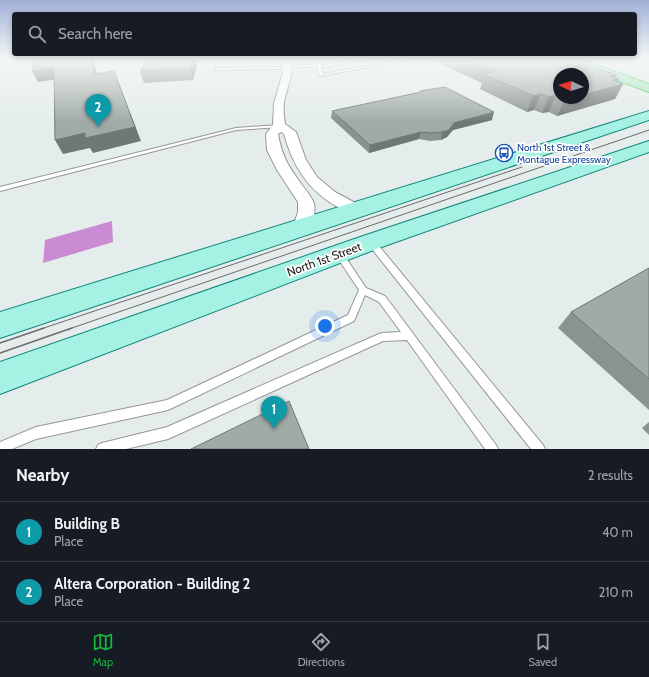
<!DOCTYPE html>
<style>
:root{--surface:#171b24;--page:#242831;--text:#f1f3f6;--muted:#9ea1a6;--line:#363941;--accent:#15b53d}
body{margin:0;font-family:Cabin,sans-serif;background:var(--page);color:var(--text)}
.compass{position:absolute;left:553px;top:68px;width:36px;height:36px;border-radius:50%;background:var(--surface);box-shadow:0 2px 6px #0003;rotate:274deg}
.you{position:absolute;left:325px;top:326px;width:14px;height:14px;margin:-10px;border:3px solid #fff;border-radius:50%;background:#1a73e8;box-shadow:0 0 0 6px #1a73e833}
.badge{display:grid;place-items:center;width:26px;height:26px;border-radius:50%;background:var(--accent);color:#fff;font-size:13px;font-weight:700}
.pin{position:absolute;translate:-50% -33px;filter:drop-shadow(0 1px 2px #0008)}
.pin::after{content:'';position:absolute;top:21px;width:14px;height:12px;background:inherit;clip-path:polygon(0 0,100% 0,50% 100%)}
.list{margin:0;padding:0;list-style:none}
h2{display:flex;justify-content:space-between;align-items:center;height:52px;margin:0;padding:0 16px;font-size:17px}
h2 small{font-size:13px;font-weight:400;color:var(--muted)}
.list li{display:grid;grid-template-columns:26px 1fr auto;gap:12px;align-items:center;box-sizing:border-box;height:60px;padding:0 16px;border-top:1px solid var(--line)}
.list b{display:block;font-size:15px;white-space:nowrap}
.list p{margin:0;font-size:13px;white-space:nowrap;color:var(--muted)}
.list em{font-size:13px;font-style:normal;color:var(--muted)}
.icon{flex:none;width:22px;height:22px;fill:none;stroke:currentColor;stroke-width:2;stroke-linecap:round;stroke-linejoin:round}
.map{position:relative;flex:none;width:649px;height:449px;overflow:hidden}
.search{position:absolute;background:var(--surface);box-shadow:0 2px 6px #0003;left:12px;right:12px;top:12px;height:44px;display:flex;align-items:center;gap:10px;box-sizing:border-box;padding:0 14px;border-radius:4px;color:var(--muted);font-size:15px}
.sheet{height:172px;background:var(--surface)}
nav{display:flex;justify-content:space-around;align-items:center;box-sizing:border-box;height:56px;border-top:1px solid var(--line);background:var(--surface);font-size:11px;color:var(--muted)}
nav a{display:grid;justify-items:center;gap:2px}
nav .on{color:var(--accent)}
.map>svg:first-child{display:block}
.pitch{fill:#ca8ad4}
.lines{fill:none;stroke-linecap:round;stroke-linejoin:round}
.service-casing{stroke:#979797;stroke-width:2}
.tertiary-casing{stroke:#979797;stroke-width:2}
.primary-casing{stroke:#10867c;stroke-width:2}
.trunk-casing{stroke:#44c537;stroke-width:2}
.service{fill:#fff;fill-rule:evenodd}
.tertiary{fill:#fff;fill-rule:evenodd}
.primary{fill:#a5f1e3;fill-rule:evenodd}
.trunk{fill:#9ce6be;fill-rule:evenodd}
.tram-far1{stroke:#6b6b6b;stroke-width:1}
.tram{stroke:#6b6b6b;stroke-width:1.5}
.wall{fill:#8a9390;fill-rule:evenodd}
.shaded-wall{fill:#707876}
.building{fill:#a0aba8;stroke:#707876}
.labels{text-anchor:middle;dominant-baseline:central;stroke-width:3.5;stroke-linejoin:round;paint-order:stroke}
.far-transit-label{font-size:10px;fill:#164399;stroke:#fff;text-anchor:start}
.street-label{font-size:12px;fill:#1d1d1d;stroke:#fff}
</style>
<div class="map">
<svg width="649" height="449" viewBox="0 0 649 449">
<rect width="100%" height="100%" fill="#e4edec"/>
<path class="pitch" d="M112,221l1,21 -70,21 2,-23z"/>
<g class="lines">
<defs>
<path id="service" d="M315,59h4l2,7 35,-7h9l-44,9 2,6 80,-15 4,1 -86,16 -2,-1 -2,-9 -41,3 -59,1 -2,-1 2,-1 59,-1 41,-3z
M279,125l2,1v1l-45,3 -236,61v-4l236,-59z
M371,239l3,1 169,205 2,4h-14l-163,-205 -1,-2 1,-2z
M339,251l3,1 24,36 19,8 111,149 2,4h-13l-78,-109 -24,1 -215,98 -42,10h-30l2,-4 4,-2 65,-16 212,-93 3,-1 19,-1 -22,-30 -14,-7 -11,26 -186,89 -132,29 -24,10h-12v-7l36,-15 131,-27 181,-85 11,-25 -24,-36 1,-2z"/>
<path id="tertiary" d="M283,59h8c3,16 -4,28 -7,43 -1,8 0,15 1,22l11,8 10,28 11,17 18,15 26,14 2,4 -2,4c-9,2 -15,-2 -23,-7 -30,-16 -45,-41 -54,-73l-3,-2 -3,2c4,23 11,33 24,51 4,5 8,10 11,16 4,8 0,23 -5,30l-6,2 -6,-2 -3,-4 5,-15v-10l-21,-32 -10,-20 -1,-16 7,-9 1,-22 8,-27z"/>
<path id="primary" d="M649,111v9l-649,218v-26z
M649,141v11l-270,96 -379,146v-32l363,-126z"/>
<path id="trunk" d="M564,59h16l69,25v8l-84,-31z"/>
</defs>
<use href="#service" class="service-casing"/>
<use href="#tertiary" class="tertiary-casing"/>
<use href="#primary" class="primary-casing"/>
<use href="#trunk" class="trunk-casing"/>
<use href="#service" class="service"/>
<use href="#tertiary" class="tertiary"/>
<use href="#primary" class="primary"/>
<use href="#trunk" class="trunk"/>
<path class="tram-far1" d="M41,329l481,-162
M69,329l580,-199"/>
<path class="tram" d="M0,343l44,-15
M0,353l72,-25"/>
</g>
<path class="wall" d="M199,59l-6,21 -49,3 -4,-12z
M435,59h135l49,20 -2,3 6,2 -8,15 -58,17 -8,-4 -7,1 -8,-3 -7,2 -47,-23 2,-6 -48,-22zM559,74l24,24h-24z
M420,91l72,29 -39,10 -6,7 -6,3 -11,1 -11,-2 -50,14 -38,-35 1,-7 88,-19z
M649,268v142l-91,-82 13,-16z
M649,422v13l-7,-7z"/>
<path class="shaded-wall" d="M91,59h2l7,27 -5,-12z
M193,59h6l-6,21 -3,-11z
M54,67l5,12 -21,3 -6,-11z
M114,71l27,70 -48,12 -3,-5 -27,6 -8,-14z
M617,75l-4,5 6,-1 -4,7 8,-2 -8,15 -58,17 8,-17 5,-1h13v-3l27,-19z
M541,94l-7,16 -7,2 6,-16z
M556,95l-7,17 -7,1 7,-16z
M494,112l-2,8 -39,10 -6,7 -6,3 1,-8 12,-9z
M421,132l-2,7 -50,14 1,-8z"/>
<path class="building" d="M33,59h58l4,15 19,-3 21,56 -50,11v-5l-30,7 -1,-73 -22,4z
M148,59h45l-3,10 -50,2z
M465,59h105l47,16 -7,1 9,3 -6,1 10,4 -40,11v-21h-24v23l-3,-2 -7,2 -8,-3 -8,2 -49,-22 10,-2z
M445,87l49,25 -40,11 -5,7 -7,2 -11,1 -10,-1 -51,13 -38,-34 89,-19 -1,-1z
M562,98h8l-5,1z
M649,268v111l-78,-67z
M289,401l20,48h-118z"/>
<linearGradient id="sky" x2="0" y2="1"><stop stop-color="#a1b0d8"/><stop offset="0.48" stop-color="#f3f7f6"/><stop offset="1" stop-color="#f3f7f6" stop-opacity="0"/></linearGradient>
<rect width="649" height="122" fill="url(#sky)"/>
<defs>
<symbol id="bus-ring" viewBox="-11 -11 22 22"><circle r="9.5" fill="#fff" stroke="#1a4fb4" stroke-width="1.5"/><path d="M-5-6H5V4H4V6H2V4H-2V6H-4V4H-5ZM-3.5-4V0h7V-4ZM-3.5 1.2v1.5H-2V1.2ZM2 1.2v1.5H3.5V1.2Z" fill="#1a4fb4"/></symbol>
</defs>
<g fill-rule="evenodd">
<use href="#bus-ring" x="494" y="143" width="20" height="20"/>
</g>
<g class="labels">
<g class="far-transit-label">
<text x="517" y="147">North 1st Street &amp;<tspan x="517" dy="12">Montague Expressway</tspan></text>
</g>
<g class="street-label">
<text transform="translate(324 259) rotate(-20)">North 1st Street</text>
</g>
</g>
</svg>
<svg class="compass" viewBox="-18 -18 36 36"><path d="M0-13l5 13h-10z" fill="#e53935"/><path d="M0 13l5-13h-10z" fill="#9ea1a6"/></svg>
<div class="you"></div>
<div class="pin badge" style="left:274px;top:429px;background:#0f9aa8">1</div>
<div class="pin badge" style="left:98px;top:127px;background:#0f9aa8">2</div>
<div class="search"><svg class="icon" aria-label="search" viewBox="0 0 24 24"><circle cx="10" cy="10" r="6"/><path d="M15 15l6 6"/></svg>Search here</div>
</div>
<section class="sheet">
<h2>Nearby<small>2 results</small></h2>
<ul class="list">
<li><span class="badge" style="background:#0f9aa8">1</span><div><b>Building B</b><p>Place</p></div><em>40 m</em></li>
<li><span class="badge" style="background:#0f9aa8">2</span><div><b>Altera Corporation - Building 2</b><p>Place</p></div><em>210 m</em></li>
</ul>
</section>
<nav>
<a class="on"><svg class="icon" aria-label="map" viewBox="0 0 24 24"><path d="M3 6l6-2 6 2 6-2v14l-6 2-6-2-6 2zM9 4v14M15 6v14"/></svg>Map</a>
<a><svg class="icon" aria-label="directions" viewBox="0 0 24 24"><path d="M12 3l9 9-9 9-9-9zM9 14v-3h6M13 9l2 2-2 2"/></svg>Directions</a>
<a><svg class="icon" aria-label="saved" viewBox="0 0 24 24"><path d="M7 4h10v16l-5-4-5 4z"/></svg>Saved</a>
</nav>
